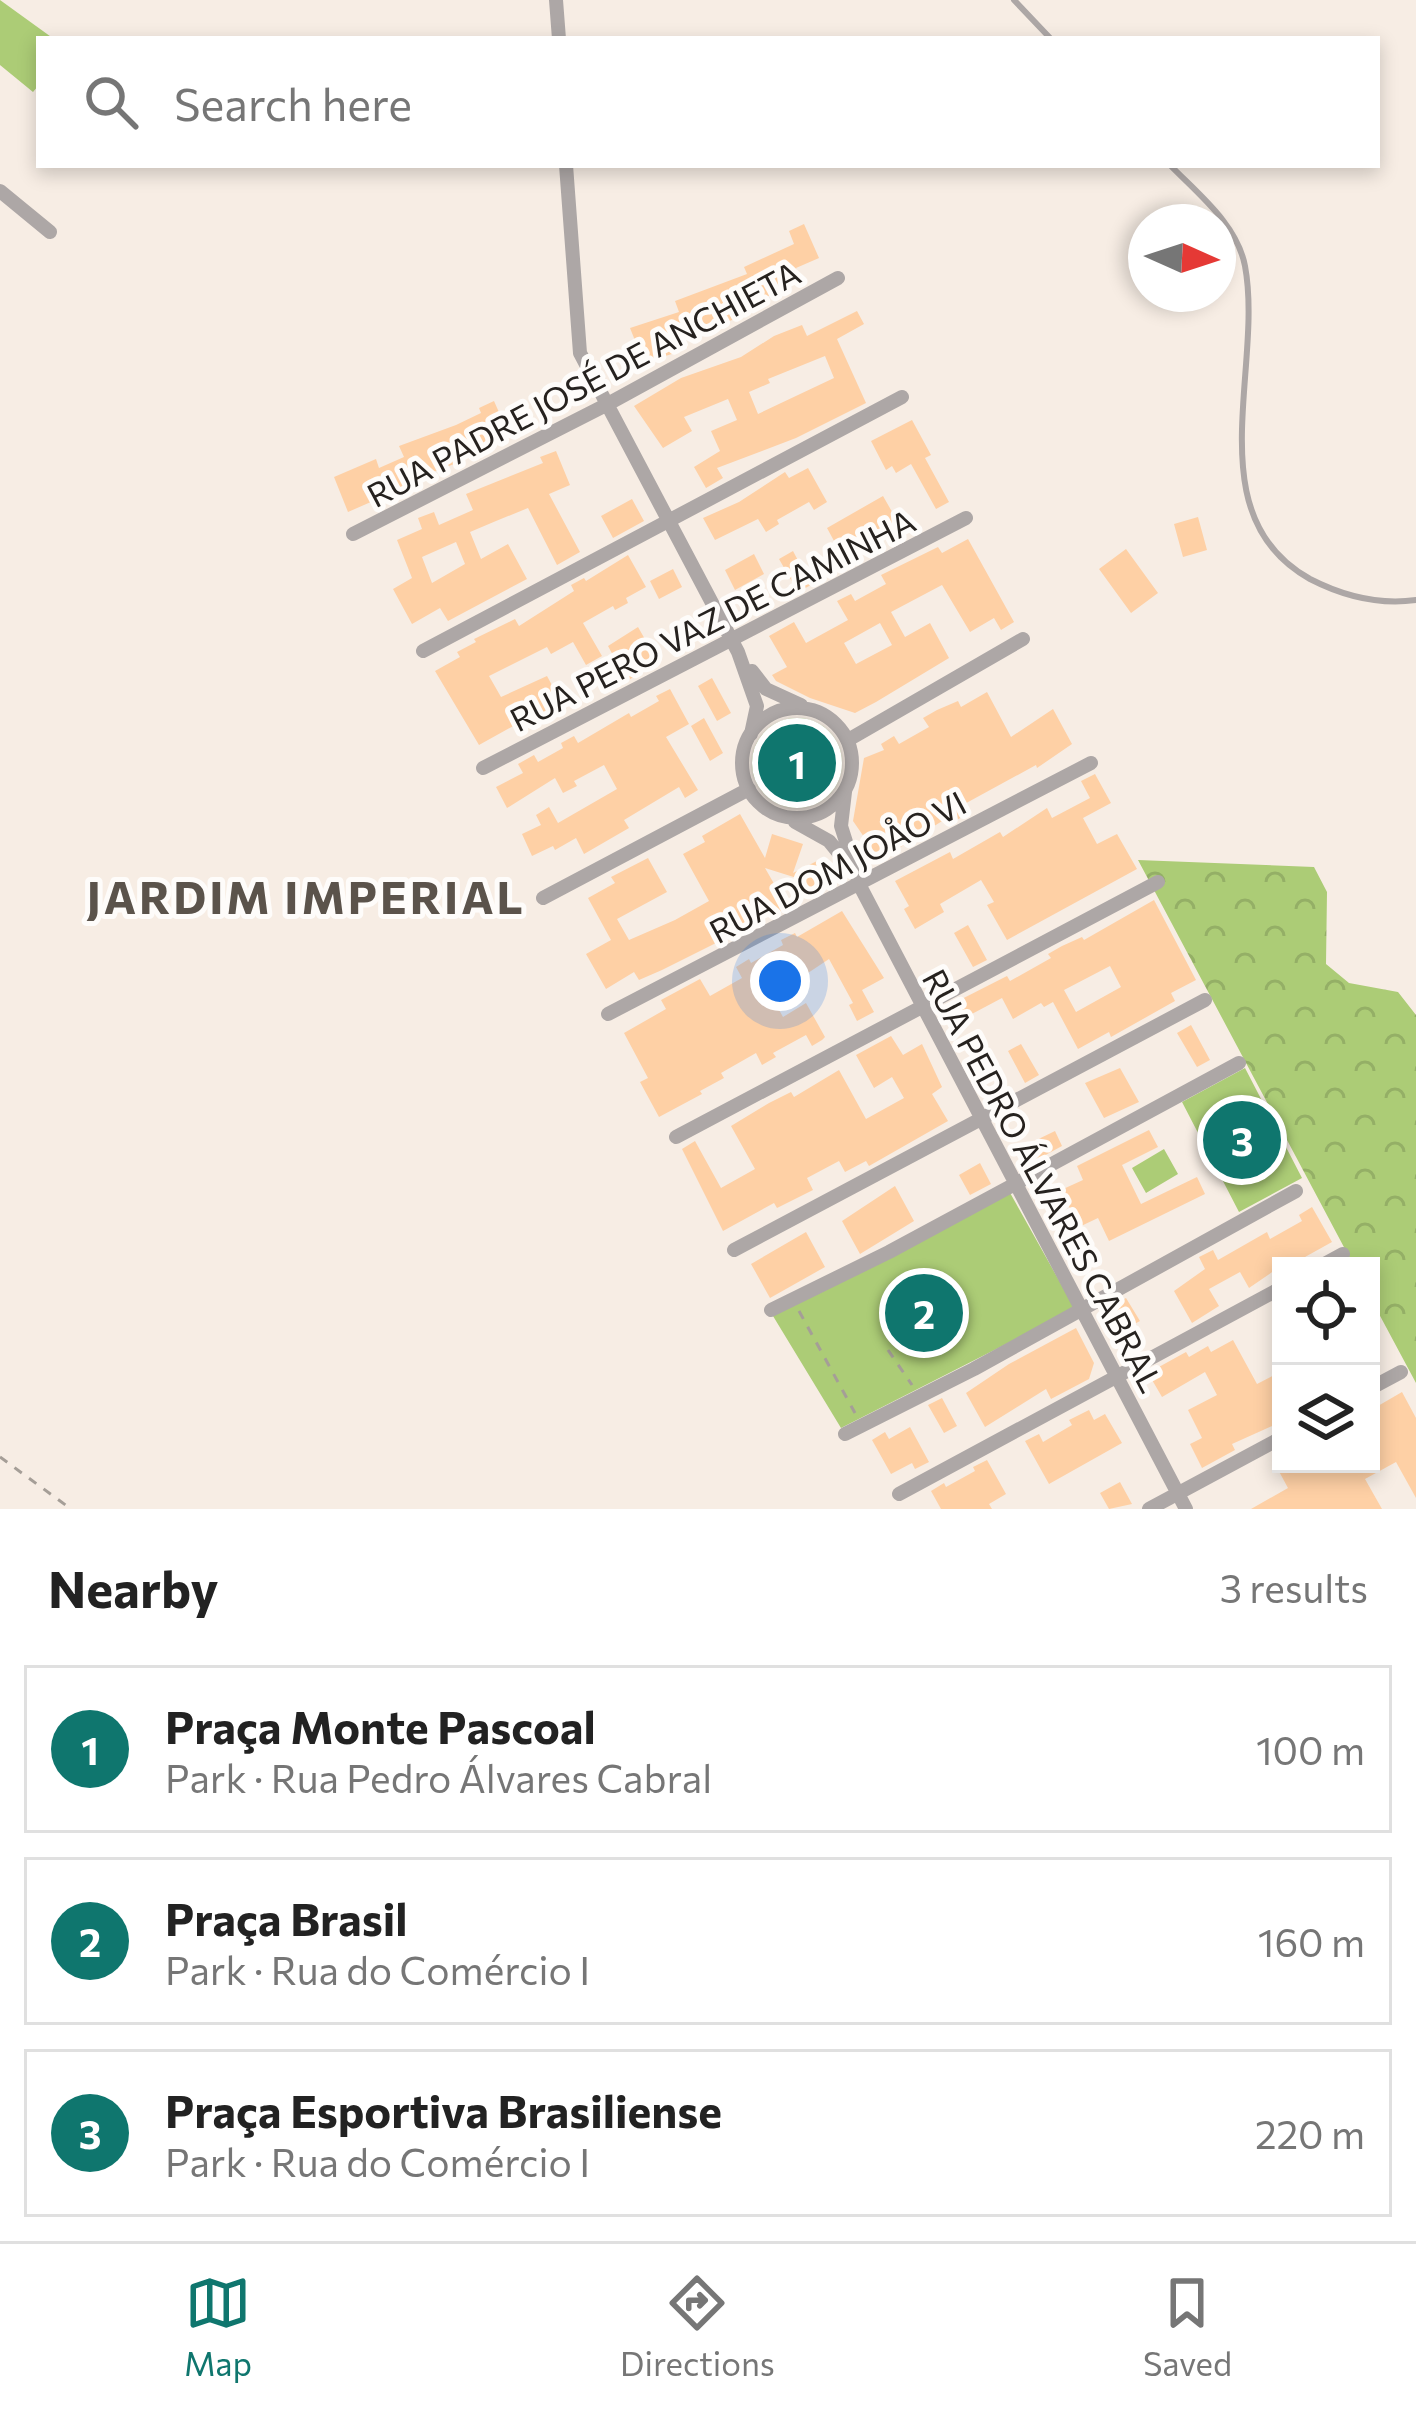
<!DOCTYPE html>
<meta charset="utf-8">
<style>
:root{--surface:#fff;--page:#f6f6f6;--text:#222;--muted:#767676;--line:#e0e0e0;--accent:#0f766e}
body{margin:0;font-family:Commissioner,sans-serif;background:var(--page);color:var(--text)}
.controls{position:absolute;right:36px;bottom:36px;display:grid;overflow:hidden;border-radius:0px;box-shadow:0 6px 18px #0003}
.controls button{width:108px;height:108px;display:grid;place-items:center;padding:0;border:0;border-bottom:3px solid var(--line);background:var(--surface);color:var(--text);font:60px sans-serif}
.compass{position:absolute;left:1128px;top:204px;width:108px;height:108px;border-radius:50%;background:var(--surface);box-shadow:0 6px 18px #0003;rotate:93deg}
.you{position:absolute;left:780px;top:981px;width:42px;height:42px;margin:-30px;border:9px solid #fff;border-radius:50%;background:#1a73e8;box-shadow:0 0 0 18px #1a73e833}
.badge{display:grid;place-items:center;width:78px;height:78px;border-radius:50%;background:var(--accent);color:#fff;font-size:39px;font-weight:700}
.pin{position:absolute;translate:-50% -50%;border:6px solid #fff;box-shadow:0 3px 12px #0006}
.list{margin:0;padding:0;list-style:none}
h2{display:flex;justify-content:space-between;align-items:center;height:156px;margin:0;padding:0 48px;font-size:51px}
h2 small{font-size:39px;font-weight:400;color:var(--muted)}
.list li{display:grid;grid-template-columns:78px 1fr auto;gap:36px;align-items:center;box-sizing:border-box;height:168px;margin:0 24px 24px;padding:0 24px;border:3px solid var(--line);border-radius:0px}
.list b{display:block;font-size:45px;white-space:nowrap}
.list p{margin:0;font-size:39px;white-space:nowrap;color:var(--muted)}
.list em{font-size:39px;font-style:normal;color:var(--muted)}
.icon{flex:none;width:66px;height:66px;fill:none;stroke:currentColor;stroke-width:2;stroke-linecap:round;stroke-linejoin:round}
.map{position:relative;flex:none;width:1416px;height:1509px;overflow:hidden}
.search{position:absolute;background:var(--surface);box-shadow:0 6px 18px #0003;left:36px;right:36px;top:36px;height:132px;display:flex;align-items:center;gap:30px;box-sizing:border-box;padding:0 42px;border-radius:0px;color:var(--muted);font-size:45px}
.sheet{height:732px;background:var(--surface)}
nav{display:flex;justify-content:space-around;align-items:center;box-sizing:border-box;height:168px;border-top:3px solid var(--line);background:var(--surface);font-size:33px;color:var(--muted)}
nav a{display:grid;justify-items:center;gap:6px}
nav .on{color:var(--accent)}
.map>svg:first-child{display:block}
.forest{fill:url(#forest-crowns)}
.park{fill:#accc76}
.building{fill:#fed0a5;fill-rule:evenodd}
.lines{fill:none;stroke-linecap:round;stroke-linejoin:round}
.path{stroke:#a59e97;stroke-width:3;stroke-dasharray:9 9;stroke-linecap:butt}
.service{stroke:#ada7a6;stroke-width:6}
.minor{stroke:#ada7a6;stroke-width:14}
.labels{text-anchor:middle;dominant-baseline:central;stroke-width:10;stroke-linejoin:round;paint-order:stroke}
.street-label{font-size:33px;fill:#26221f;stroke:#fefcfa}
.district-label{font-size:45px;font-weight:bold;letter-spacing:3px;fill:#5b534b;stroke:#fefcfa}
</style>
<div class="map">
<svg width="1416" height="1509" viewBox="0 0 1416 1509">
<defs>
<pattern id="forest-crowns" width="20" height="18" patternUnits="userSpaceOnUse" patternTransform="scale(3)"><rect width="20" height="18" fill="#accc76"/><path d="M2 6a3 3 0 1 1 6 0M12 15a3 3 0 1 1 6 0" fill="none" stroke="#94af66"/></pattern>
</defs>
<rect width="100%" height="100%" fill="#f7ede4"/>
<path class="forest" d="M1138,860l176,7 13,25 -1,72 23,19 49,9 18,23v368l-45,-84v-33h-17z"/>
<path class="park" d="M0,0l54,39h-15v46l-6,7 -33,-27z
M752 763a45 45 0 1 1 90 0a45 45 0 1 1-90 0Z
M1245,1068l57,110 -63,34 -57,-110z
M1164,1149l14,25 -32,19 -14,-25z
M1009,1191l66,118 -234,119 -68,-112z"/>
<path class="building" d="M804,224l15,34 -23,10 5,13 -50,23 1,9 -68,24 4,10 -7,4 -37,12 -14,-35 49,-16 -4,-11 72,-27 -3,-7 50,-23 -5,-13z
M857,311l7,13 -27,15 29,64 -70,35 -79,30 6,10 -17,10 -12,-21 26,-16 -9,-20 26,-11 -9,-21 -44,18 8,14 -29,17 -29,-42 47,-28 60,-21 33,-21 28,-11 5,11zM825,356l9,22 -76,36 -9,-22 21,-9 -2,-4z
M494,401l15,34 -26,11 2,6 -75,29 4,9 -15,8 -3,-7 -48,21 -14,-35 42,-18 3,9 25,-11 -5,-11 57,-21 25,-12 -2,-5z
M912,420l19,35 -6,3 24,44 -13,7 -25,-45 -15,9 -4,-7 -6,4 -15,-29z
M556,451l14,34 -21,9 31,58 -23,13 -29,-57 -32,13 -26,11 11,27 27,-15 19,35 -79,42 -8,-13 -28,16 -19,-35 19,-11 -15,-38 25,-11 -4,-11 16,-6 5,13 34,-15 -7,-16 77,-31 -3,-6zM456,542l9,22 -33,19 -10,-26z
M808,468l19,34 -13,8 -5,-8 -32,18 2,4 -13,8 -8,-13 -43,21 -12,-22 36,-16 46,-30 4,6z
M883,496l16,28 -23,12 1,3 -20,11 3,5 -14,8 -19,-35z
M632,499l12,22 -31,17 -12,-22z
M1198,517l9,33 -24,7 -9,-33z
M968,539l46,83 -13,8 -7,-12 -24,14 -28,-47 -51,27 14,25 25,-14 19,35 -73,44 -21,11 -45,-15 -34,-17 -4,-6 15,-8 -18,-31 25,-14 12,21 42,-23 -11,-19 14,-7 4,7 31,-17 -5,-9 57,-28 4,6zM880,623l12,22 -36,19 -12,-21z
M1126,549l32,44 -27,20 -32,-44z
M793,551l18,34 -13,7 -19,-33z
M754,554l10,20 -29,16 -10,-20z
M628,555l18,32 -20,11 2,5 -13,7 -2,-4 -30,17 19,33 -16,9 -13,-23 -22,12 -4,-7 -58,29 12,21 46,-21 19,35 -36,15 -4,-7 -47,26 -44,-74 25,-14 -3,-5 19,-10 -2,-3 41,-20 4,7 55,-35 -3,-6 13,-7 2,3z
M673,569l9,18 -23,12 -9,-18z
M638,627l20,35 -31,19 -19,-35z
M712,678l19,35 -14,8 -19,-35z
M670,689l19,35 -23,13 32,53 -13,8 -6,-11 -55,33 5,8 -45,26 -8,-16 -21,12 -2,-4 -21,10 -10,-22 19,-9 -5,-10 13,-8 9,16 59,-34 -13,-24 -30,16 3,5 -14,7 -8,-15 -48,30 -11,-21 27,-14 -5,-9 16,-9 4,7 25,-14 -2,-5 13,-7 4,7 51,-30 2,4 28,-16 -3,-5z
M987,692l24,45 42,-28 19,35 -35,24 -1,-3 -77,42 5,9 -13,7 -4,-5 -67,42 -27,-39 11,-63 20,-8 -3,-6 13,-8 5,8 30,-17 -6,-9 14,-8 21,-9 3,6z
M704,718l19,35 -13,8 -19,-35z
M1095,774l16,29 -28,15 14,26 20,-10 20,35 -130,71 -20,-35 7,-3 -13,-22 -41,24 4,8 -29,17 -11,-20 5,-3 -14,-25 55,-29 3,7 47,-27 3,5 44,-29 5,10 38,-20 -9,-17z
M740,814l25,44 7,-24 31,10 -10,29 32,-16 12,23 -28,15 -9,-16 -35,-11 23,40 -14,7 -3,-6 -33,18 2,4 -78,39 -23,10 -5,-8 -28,17 -20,-35 25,-14 -23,-42 27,-15 -4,-6 37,-19 19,34 -50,27 12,21 46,-20 34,-19 -26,-47 22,-12 -3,-6z
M1154,900l42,80 -25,13 4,8 -64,36 -2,-5 -31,17 -25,-47 -9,5 -3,-4 -28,16 -11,-21 -49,26 -9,-16 63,-32 3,5 41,-23 -3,-4 14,-8 20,-9 2,3zM1110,966l11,21 -45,25 -12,-22z
M842,911l42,67 -22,12 12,22 -17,9 -8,-16 4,-2 -24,-44 -57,38 11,20 23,-14 19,34 -3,3 -10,6 -6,-11 -33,18 3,4 -14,8 -6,-12 -35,20 3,5 -24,13 2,3 -43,23 -19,-35 8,-4 -24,-45 42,-24 -5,-9 39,-21 10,17 32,-18 -6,-11 13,-8 2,4 32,-18 -2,-5 14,-7 2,4z
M968,925l19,35 -14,7 -19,-34z
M1191,1025l19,35 -13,7 -20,-34z
M891,1036l12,19 19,-11 20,43 -10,7 16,27 -79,45 -3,-5 -21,11 -6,-11 -32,17 6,12 -36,18 -3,-5 -51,28 -41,-82 13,-8 26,47 34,-19 -24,-43 38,-23 22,-11 3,5 45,-27 27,49 38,-21 -12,-21 -18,11 -18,-33z
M1021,1044l18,31 -14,8 -17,-32z
M1120,1068l19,34 -35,16 -19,-35z
M1149,1130l9,17 -36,18 19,39 56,-27 8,17 -96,47 -11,-23 -19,9 -18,-37 22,-10 -6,-14z
M1055,1131l7,15 -35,19 -7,-17z
M980,1163l11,21 -21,11 -11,-20z
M895,1186l19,35 -54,33 -18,-33z
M1312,1207l20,35 -27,15 5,9h-29l-32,22 -9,-16 -31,17 10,17 -27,17 -18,-32 31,-22 -6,-12 14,-7 5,10 49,-28 3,7 32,-18 -3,-6z
M806,1232l19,35 -55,31 -19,-34z
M1126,1298l14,23 -24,13 -12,-24z
M1076,1328l18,35 -5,16 -38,20 -5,-10 -61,38 -19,-34 43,-29z
M1233,1340l24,44 21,-11 3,49 -49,22 3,6 -33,18 -12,-24 12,-6 -14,-28 29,-15 -12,-23 -43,25 -14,-24 38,-21 3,5 19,-11 3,6z
M1402,1392l14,26v80l-20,-36 -31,17 17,30h-131l37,-21 -13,-24h96v-54z
M942,1398l15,28 -13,7 -16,-28z
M1089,1410l5,10 11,-6 17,29 -73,41 -24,-43 14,-7 4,8 29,-17 -3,-5z
M910,1427l19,35 -14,7 -3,-6 -21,11 -19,-34 13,-8 4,7z
M987,1460l19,34 -17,10 3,5h-51l-10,-18 13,-8 2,4 29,-16 -2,-4z
M1120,1482l12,22 -23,5 -9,-16z"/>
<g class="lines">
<path class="path" d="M799,1311l56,102
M888,1350l24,35
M0,1457l71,52"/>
<path class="service" d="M1014,0l37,39
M1170,165c28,29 67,59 75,101 19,102 -49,250 65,313 33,17 69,26 106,21"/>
<path class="minor" d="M556,0l3,39
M566,165l14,188 158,299 19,54 -6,28
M0,191l50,41
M353,534l253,-129 232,-127
M423,651l479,-254
M752,671l14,18 35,16
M742 763a55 55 0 1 1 110 0a55 55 0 1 1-110 0Z
M848,740l175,-101
M483,768l483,-250
M845,792l-4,34 19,60 326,623
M795,822l34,19 18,22
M543,898l206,-109
M608,1014l483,-251
M676,1137l482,-255
M734,1250l471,-250
M1321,1266l22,-12
M771,1310l118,-58 350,-189
M1371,1388l30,-16
M845,1434l129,-65 322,-178
M899,1494l382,-206
M1149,1509l132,-71"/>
</g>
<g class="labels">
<g class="street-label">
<text transform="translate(583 383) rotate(-28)">RUA PADRE JOSÉ DE ANCHIETA</text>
<text transform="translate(712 619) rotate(-27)">RUA PERO VAZ DE CAMINHA</text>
<text transform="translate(837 866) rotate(-28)">RUA DOM JOÅO VI</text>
<text transform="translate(1044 1180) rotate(62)">RUA PEDRO ÁLVARES CABRAL</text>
</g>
<g class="district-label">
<text x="306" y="895">JARDIM IMPERIAL</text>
</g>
</g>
</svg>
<div class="controls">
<button><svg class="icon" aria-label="locate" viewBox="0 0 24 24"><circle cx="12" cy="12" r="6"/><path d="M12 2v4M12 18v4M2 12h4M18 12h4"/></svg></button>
<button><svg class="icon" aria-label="layers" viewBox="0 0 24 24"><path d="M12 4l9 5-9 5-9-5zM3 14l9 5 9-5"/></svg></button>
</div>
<svg class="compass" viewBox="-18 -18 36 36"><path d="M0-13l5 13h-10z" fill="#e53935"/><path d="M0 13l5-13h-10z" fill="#767676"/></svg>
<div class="you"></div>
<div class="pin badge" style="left:797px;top:763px">1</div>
<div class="pin badge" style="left:924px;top:1313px">2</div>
<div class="pin badge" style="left:1242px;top:1140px">3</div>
<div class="search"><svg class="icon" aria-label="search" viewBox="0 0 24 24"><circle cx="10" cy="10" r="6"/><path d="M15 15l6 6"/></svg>Search here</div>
</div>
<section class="sheet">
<h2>Nearby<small>3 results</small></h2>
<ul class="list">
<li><span class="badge">1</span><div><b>Praça Monte Pascoal</b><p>Park · Rua Pedro Álvares Cabral</p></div><em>100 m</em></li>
<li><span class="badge">2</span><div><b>Praça Brasil</b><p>Park · Rua do Comércio I</p></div><em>160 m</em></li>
<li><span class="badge">3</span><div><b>Praça Esportiva Brasiliense</b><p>Park · Rua do Comércio I</p></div><em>220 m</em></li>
</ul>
</section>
<nav>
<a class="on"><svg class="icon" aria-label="map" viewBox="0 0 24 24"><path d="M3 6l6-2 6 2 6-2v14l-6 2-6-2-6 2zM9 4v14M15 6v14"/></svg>Map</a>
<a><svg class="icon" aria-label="directions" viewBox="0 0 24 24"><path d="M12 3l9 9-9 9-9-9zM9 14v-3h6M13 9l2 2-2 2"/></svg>Directions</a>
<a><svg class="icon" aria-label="saved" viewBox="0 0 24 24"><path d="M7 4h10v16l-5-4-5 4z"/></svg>Saved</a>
</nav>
